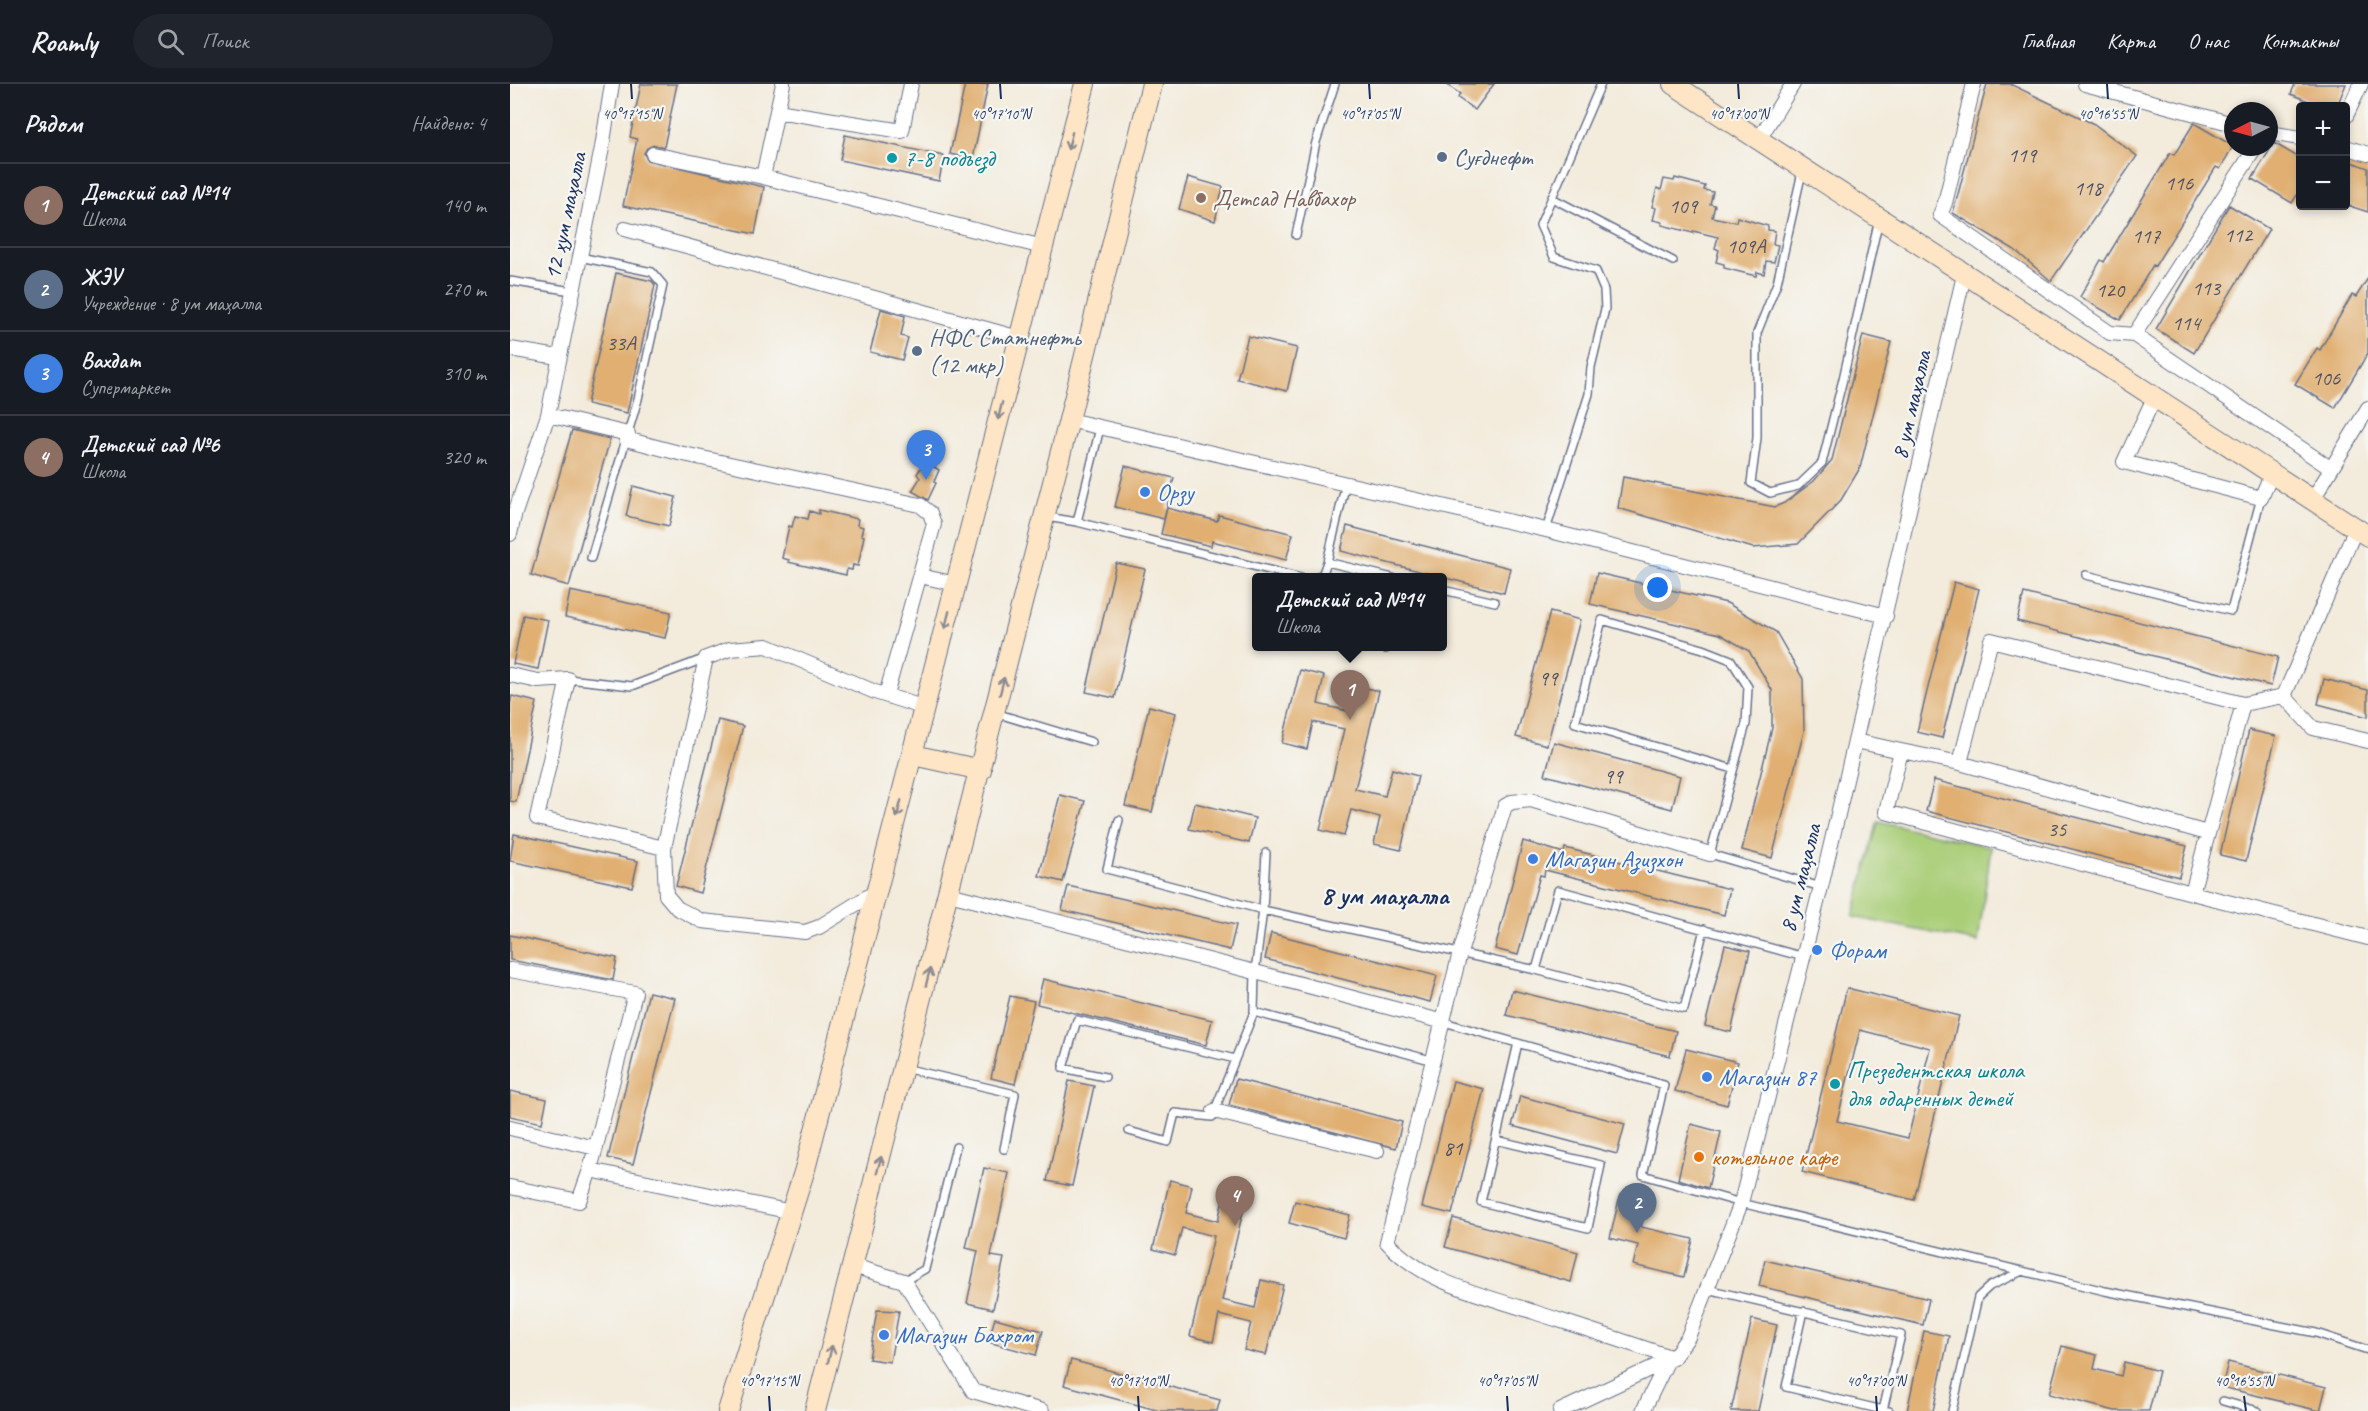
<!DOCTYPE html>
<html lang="ru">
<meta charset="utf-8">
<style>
:root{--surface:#171b24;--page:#20242c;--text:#f1f3f6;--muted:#9ea1a6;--line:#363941;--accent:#db2777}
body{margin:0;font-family:Caveat,sans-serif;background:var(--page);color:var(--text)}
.controls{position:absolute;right:18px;top:18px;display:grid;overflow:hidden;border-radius:6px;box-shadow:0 3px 9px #0003}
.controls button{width:54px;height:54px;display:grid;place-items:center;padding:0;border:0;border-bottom:2px solid var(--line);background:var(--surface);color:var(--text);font:30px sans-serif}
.compass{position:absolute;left:1714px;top:18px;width:54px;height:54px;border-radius:50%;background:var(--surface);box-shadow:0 3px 9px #0003;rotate:264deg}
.you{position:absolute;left:1148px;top:504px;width:21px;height:21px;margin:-15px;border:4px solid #fff;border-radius:50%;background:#1a73e8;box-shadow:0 0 0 9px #1a73e833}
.badge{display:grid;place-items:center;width:39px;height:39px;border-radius:50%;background:var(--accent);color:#fff;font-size:20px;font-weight:700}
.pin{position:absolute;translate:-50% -50px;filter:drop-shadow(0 2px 3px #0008)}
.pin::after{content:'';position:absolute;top:32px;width:21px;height:18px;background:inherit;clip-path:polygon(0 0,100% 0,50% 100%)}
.popup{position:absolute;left:742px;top:489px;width:195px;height:78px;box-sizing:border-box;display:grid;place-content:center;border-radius:6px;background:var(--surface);filter:drop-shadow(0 2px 4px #0005);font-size:20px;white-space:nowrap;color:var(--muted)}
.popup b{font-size:22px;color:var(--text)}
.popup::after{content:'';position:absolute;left:50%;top:100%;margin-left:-12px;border:12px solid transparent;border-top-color:var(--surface)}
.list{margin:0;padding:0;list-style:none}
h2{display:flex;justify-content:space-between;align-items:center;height:78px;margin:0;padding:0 24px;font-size:26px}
h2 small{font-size:20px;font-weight:400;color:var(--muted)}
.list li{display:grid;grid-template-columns:39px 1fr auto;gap:18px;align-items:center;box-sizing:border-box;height:84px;padding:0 24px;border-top:2px solid var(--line)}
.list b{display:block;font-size:22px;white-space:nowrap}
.list p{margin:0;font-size:20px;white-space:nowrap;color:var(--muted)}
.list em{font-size:20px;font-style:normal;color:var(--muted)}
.icon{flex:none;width:33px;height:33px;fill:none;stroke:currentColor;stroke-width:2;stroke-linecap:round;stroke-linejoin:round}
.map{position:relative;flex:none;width:1858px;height:1327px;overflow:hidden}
header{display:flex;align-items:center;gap:36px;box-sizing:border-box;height:84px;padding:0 30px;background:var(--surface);border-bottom:2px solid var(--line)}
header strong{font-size:28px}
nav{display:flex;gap:33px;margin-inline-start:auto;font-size:21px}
.search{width:420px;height:54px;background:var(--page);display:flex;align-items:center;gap:15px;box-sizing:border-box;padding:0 21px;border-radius:33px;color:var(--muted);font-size:22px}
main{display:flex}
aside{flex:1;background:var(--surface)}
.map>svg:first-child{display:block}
.green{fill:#a9ce77;stroke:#627e6a;stroke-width:1.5}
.building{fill:#e0af71;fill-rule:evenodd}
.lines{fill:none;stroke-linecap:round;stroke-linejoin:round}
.lane-casing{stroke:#67718a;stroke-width:10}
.street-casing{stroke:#67718a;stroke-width:16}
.secondary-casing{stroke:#67718a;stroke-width:22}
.lane{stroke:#fff;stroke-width:7}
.street{stroke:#fff;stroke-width:14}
.secondary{stroke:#fde5c5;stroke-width:20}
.oneway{stroke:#8c8a92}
.ticks{fill:none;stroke:#1b2f5e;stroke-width:2}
.service-dot{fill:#5c6f8a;stroke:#f6f6f2;stroke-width:2}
.culture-dot{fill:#0f9aa8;stroke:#f6f6f2;stroke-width:2}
.education-dot{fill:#8d6e63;stroke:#f6f6f2;stroke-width:2}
.shop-dot{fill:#3f7fe0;stroke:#f6f6f2;stroke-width:2}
.food-dot{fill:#e8710a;stroke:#f6f6f2;stroke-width:2}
.labels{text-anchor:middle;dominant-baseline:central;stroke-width:4.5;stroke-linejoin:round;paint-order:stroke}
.number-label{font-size:21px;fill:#4c4f63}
.service-label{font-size:24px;fill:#4e5e75;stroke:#f6f6f2;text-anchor:start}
.culture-label{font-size:24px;fill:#0d838f;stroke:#f6f6f2;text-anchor:start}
.education-label{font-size:24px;fill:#785e54;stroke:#f6f6f2;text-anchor:start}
.street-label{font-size:24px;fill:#1b2f5e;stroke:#f6f6f2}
.shop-label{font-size:24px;fill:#366cbe;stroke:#f6f6f2;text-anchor:start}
.food-label{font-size:24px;fill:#c56008;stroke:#f6f6f2;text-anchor:start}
.neighbourhood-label{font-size:26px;font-weight:bold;fill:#1b2f5e;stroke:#f6f6f2}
.ticks-label{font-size:15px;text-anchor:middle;fill:#1b2f5e;stroke:#f6f6f2;stroke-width:4.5;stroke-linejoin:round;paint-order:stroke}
</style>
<header>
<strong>Roamly</strong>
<div class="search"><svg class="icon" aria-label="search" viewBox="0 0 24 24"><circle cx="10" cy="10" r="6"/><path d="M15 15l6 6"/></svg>Поиск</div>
<nav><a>Главная</a><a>Карта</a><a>О нас</a><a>Контакты</a></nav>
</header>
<main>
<aside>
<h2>Рядом<small>Найдено: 4</small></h2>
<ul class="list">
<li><span class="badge" style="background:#8d6e63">1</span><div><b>Детский сад №14</b><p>Школа</p></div><em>140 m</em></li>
<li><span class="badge" style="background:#5c6f8a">2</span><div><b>ЖЭУ</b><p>Учреждение · 8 ум маҳалла</p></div><em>270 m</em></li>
<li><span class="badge" style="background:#3f7fe0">3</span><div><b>Вахдат</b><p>Супермаркет</p></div><em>310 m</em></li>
<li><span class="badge" style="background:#8d6e63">4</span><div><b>Детский сад №6</b><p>Школа</p></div><em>320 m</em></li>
</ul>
</aside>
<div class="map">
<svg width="1858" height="1327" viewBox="0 0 1858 1327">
<rect width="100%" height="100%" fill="#f6f6f2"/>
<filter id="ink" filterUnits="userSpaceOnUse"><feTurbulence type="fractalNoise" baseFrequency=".0167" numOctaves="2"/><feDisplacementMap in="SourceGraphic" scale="12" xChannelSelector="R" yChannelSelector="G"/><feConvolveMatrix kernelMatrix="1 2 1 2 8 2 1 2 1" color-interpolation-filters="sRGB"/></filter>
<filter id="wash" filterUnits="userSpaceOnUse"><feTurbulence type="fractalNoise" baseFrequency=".008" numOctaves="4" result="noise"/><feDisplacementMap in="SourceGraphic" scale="24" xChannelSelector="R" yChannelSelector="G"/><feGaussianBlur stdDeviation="1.35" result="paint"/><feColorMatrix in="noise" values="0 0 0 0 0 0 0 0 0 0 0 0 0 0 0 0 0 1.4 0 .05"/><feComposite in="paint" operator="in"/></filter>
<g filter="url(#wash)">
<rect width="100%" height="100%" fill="#f3ebdb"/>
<path class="green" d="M1368,737l113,26 -13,95 -125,-25z"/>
<g id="blocks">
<path class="building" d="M131,0h36l-13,63 -10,-2 -7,3 -3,5 3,7 117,27 -9,47 -132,-28 14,-67 -7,-2z
M455,0h23l-15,75 -23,-5z
M936,0h48l-19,26 -17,-12 2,-4z
M1477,0h23l84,40 43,32 -86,125 -36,-31 -62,-37z
M1785,0h51l-9,22h-16l-30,-12z
M1684,39l39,23 -13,23 -4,-2 -61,99 -2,-1 -33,55 -40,-23 21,-37 3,2 66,-109 4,2z
M335,51l99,21 -5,25 -99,-21z
M1764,59l27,16v30l-9,14 -40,-24z
M1836,76l22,8v44l-22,-7z
M678,93l35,10 -8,34 -36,-12z
M1165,94l30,8 -1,4 9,2 -3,12 5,1 -3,12 24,5 1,-5 31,9v4l7,1 -2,13 5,1 -4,17 -8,-1 -2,13 -7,-2 -1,4 -32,-8v-4l-8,-2 3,-12 -4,-2 3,-11 -25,-6v2l-31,-8v-3l-9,-2 3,-12 -4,-1 5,-19 4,2 3,-11 10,2z
M1719,121l40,24 -75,124 -38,-24z
M106,189l36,8 3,4 -28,128 -40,-9z
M1858,194v75l-33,55 -40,-24 22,-36 3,2 32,-55 4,2z
M371,225l24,7 -4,20 7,2 -6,22 -32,-8z
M1353,251l28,7 -31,126 -19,32 -43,44 -45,4 -135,-40 5,-31 152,30 9,-4 30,-22 18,-21z
M738,252l49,12 -10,43 -50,-12z
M62,346l38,9 -41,147 -38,-11z
M415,377l14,9 -5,12 2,1 -8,17 -16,-9 8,-13 -3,-4z
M615,382l49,12 -10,41 -49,-12z
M123,402l43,11 -7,29 -43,-10z
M657,424l50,13 2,-6 74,19 -7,26 -74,-19 -1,5 -50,-12z
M309,426l39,9 -1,6 6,2 -2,8 3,1 -6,30 -5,-1 -1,5 -5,-1 -1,6 -58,-13 1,-2 -7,-2 7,-32 3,1 3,-11 13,3 2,-8 9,3z
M837,442l163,42 -6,25 -163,-42z
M606,479l29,6 -30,129 -29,-6z
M1087,489l130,30 49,29 27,47 1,52 -32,127 -30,-8 30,-122v-38l-23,-39 -29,-17 -130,-30z
M1444,498l25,7 -37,149 -25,-6z
M60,507l101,21 -6,26 -100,-21z
M1514,509l254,64 -7,29 -254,-65z
M1040,528l30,8 -33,125 -31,-8z
M13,531l25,5 -10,49 -25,-5z
M790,586l24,6 -6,28 30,7 6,-26 25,6 -24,98 30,7 7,-27 26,7 -17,74 -27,-6 6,-27 -29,-7 -7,26 -24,-6 24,-101 -31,-7 -6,27 -25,-6z
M1814,595l44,11v27l-50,-13z
M2,612l25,6 -21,100 -6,-1v-96z
M639,622l27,7 -24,99 -27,-6z
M208,636l25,6 -43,167 -24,-7z
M1739,646l27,6 -30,125 -26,-6z
M1044,658l126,34 -8,33 -127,-34z
M1424,696l253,66 -8,31 -253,-66z
M550,711l25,6 -22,81 -24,-6z
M685,719l60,15 -6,25 -60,-14z
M4,750l124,27 -6,26 -122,-26z
M1013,757l41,12 1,-5 165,41 -6,26 -179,-45 -1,6 -4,-1 -22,80 -23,-6z
M558,802l168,39 -6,25 -168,-40z
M761,849l166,43 -7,26 -165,-43z
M0,851l107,23 -4,22 -103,-20z
M1215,861l25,6 -19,81 -26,-6z
M533,895l169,41 -6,25 -169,-41z
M1337,904l112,28 -45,184 -112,-28zM1350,946l70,18 -22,90 -71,-17z
M1002,906l164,41 -6,25 -164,-41z
M139,908l26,6 -42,166 -25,-6z
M500,912l24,5 -19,83 -24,-6z
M1176,965l52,13 -11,43 -52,-14z
M726,995l166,43 -6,26 -167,-43z
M559,997l25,5 -22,100 -25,-5z
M943,997l31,8 -32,125 -30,-7z
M0,1007l37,8 -5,24 -32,-7z
M1010,1012l105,28 -8,30 -105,-28z
M1181,1040l30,8 -13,56 -30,-9z
M474,1084l25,5 -18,83 13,2 -11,51 -26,-6 11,-52 -12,-3z
M660,1096l22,6 -6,27 32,8 6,-27 22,5 -24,101 33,8 6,-28 22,5 -17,70 -22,-5 7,-27 -32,-8 -6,27 -23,-6 24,-100 -32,-8 -7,27 -22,-6z
M1110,1111l27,6 -6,26 52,12 -9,38 -51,-12 5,-20 -28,-7z
M785,1117l55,14 -6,23 -55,-15z
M943,1134l125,34 -7,30 -126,-35z
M1255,1176l164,39 -6,26 -164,-39z
M367,1226l22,1 -9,51 -21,-3z
M485,1234l48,13 -7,24 -48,-13z
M1242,1235l25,6 -19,86h-27z
M1414,1247l25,5 -16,75h-26z
M1552,1262l35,9 -3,14 27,7 3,-14 35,9 -10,40h-34l-66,-17z
M561,1276l149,40 -3,11h-57l-96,-26z
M1718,1278l98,25 -6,24 -98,-24z"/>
</g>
</g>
<g filter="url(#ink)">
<use href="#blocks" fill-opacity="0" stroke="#67718a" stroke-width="1.5"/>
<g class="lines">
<defs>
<path id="lane" d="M1292,88l-25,111 -20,50v105l-6,45 19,10 28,-7 24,-23 21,-84 36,-160
M1042,114l121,63
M786,151l20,-93 19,-58
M70,173l72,15 11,13 -25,114 -47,159
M0,197l62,10
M590,344l-23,94 224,56
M537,433l30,5
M1036,446l43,-136 2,-27 14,-58 -1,-19 -8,-19 -42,-14 -14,-32 61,-141
M817,478l66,16
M1576,491l145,36 30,-113
M806,494l7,-5 4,-11 19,-79
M933,506l52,12
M868,562l8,3
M58,595l64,7 74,-28
M485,629l97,29
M1223,685l-158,-46 27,-103 101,29 28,11 17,27 -2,37 -36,130 111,33
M609,736l-12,49 156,41 3,-57
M1194,845l-20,80 -148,-39 22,-80 246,67
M744,928l180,49
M934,938l220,63 -21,90 98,28 364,88 211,42 52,17
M1008,959l-22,97 105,25 -13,63 -107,-26z
M394,984l111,26 -11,55
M595,993l-42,-9 14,-48 158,39
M619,1047l39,11 7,-29 37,4 42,-105 1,-40 8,-62 273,60
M394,1197l21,-12 31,-122
M1197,1205l194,46 -18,75 6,1
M1293,1227l-17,76 97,23
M1713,1317l35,10
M1442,1327l26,-114 12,-11 32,-15"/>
<path id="street" d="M401,0l-9,47 -125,-20 -14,66 280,70
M1464,0l-29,119 -5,12 170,118 24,2 196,133
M1575,0l148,40
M267,27l6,-27
M1836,32l15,-32
M1759,49l31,5
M1249,55l34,-55
M1836,63l22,7
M143,70l110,23
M115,145l394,109
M1624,251l122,-188
M0,265l48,8
M1645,312l-31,66 137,36 11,-25
M38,331l80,19
M559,336l477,110 340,86
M116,355l53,14 241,52 10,8 4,11 -48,171
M1803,415l55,-91
M0,450l4,-18 34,-101 54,-267 10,-64
M410,492l36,8
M0,591l28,6 30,-2 -31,139 127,30 42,-190 24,-9 37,-3 108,46 50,16
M1774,612l72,-168
M1774,612l29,32 55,13
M1346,657l45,10 -15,61 306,81 51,-189
M1391,667l59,12
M1697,749l-247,-70 31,-123 252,64 41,-8
M154,764l2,47 11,13 25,13 103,11 14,-5 58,-36
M1682,809l176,45
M439,810l306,78 189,50
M0,886l125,23 -45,177 -11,31 -69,-14
M704,1027l163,40
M0,1044l86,20
M80,1086l202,42
M343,1182l51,15 69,110 69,20
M1163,1274c-46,-16 -93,-31 -139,-46 -50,-17 -111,-29 -147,-70l73,-289 45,-147 7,-4 19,-2 179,54
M1050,1327l113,-53 15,-21 53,-134 80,-316 143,-612
M1133,1327l24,-49"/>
<path id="secondary" d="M1163,0l695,452
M403,671l68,15
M218,1327l77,-242 280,-1085
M305,1327l254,-991 83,-336"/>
</defs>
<use href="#lane" class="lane-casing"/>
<use href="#street" class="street-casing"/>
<use href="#secondary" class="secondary-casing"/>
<use href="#lane" class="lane"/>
<use href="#street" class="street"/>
<use href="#secondary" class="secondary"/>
</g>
<defs><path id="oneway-shaft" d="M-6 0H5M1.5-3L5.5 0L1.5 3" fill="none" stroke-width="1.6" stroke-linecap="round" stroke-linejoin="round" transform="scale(1.5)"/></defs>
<g class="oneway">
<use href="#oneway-shaft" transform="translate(560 57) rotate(104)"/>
<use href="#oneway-shaft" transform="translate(490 327) rotate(104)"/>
<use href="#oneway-shaft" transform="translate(437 536) rotate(104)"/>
<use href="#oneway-shaft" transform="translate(492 602) rotate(-76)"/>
<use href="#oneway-shaft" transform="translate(389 725) rotate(105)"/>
<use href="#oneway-shaft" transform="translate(418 893) rotate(-76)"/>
<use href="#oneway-shaft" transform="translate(369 1081) rotate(-75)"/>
<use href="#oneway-shaft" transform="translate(320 1270) rotate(-76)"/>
</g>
</g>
<path class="ticks" d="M121,0l1,15M490,0l1,15M859,0l1,15M1228,0l1,15M1597,0l1,15M259,1312l1,15M628,1312l1,15M997,1312l1,15M1366,1312l1,15M1734,1312l2,15"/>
<g class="service-dot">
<circle cx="932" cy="73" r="6"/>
<circle cx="407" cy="267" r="6"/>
</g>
<g class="culture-dot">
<circle cx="382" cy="74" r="6"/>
<circle cx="1325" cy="1000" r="6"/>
</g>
<circle class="education-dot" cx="691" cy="114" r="6"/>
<g class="shop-dot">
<circle cx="635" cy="408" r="6"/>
<circle cx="1023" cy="775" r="6"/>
<circle cx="1307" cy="866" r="6"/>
<circle cx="1197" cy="993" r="6"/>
<circle cx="374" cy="1251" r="6"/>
</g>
<circle class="food-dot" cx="1189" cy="1073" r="6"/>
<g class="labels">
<g class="number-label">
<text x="1512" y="71">119</text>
<text x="1669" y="99">116</text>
<text x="1578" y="104">118</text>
<text x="1173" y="122">109</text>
<text x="1728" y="151">112</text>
<text x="1636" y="152">117</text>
<text x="1236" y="162">109А</text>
<text x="1696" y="204">113</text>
<text x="1600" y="206">120</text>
<text x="1676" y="239">114</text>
<text x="111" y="259">33А</text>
<text x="1816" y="294">106</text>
<text x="1038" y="594">99</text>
<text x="1103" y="692">99</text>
<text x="1547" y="745">35</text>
<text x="943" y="1064">81</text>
</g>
<g class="service-label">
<text x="944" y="73">Суғднефт</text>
<text x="419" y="253">НФС Статнефть<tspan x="419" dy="28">(12 мкр)</tspan></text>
</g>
<g class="culture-label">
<text x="394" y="74">7-8 подъезд</text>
<text x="1337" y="986">Презедентская школа<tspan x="1337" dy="28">для одаренных детей</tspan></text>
</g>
<g class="education-label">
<text x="703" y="114">Детсад Навбахор</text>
</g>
<g class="street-label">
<text transform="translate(55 132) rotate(-78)">12 ҳум маҳалла</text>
<text transform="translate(1401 321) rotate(-77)">8 ум маҳалла</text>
<text transform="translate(1290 794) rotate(-76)">8 ум маҳалла</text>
</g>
<g class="shop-label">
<text x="647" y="408">Орзу</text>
<text x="1035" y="775">Магазин Азизхон</text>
<text x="1319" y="866">Форам</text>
<text x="1209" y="993">Магазин 87</text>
<text x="386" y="1251">Магазин Бахром</text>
</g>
<g class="food-label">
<text x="1201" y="1073">котельное кафе</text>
</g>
<g class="neighbourhood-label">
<text x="875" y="811">8 ум маҳалла</text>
</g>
</g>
<g class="ticks-label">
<text x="122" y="35">40°17'15"N</text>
<text x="491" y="35">40°17'10"N</text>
<text x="860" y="35">40°17'05"N</text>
<text x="1229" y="35">40°17'00"N</text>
<text x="1598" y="35">40°16'55"N</text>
<text x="259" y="1302">40°17'15"N</text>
<text x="628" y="1302">40°17'10"N</text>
<text x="997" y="1302">40°17'05"N</text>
<text x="1366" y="1302">40°17'00"N</text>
<text x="1734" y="1302">40°16'55"N</text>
</g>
</svg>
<div class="controls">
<button>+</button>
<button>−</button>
</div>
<svg class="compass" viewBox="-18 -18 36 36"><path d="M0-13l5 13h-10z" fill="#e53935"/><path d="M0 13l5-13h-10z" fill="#9ea1a6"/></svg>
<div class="you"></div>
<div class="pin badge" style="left:840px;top:636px;background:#8d6e63">1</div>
<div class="popup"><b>Детский сад №14</b>Школа</div>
<div class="pin badge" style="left:1127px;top:1149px;background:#5c6f8a">2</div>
<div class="pin badge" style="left:416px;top:396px;background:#3f7fe0">3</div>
<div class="pin badge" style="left:725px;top:1142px;background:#8d6e63">4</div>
</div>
</main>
